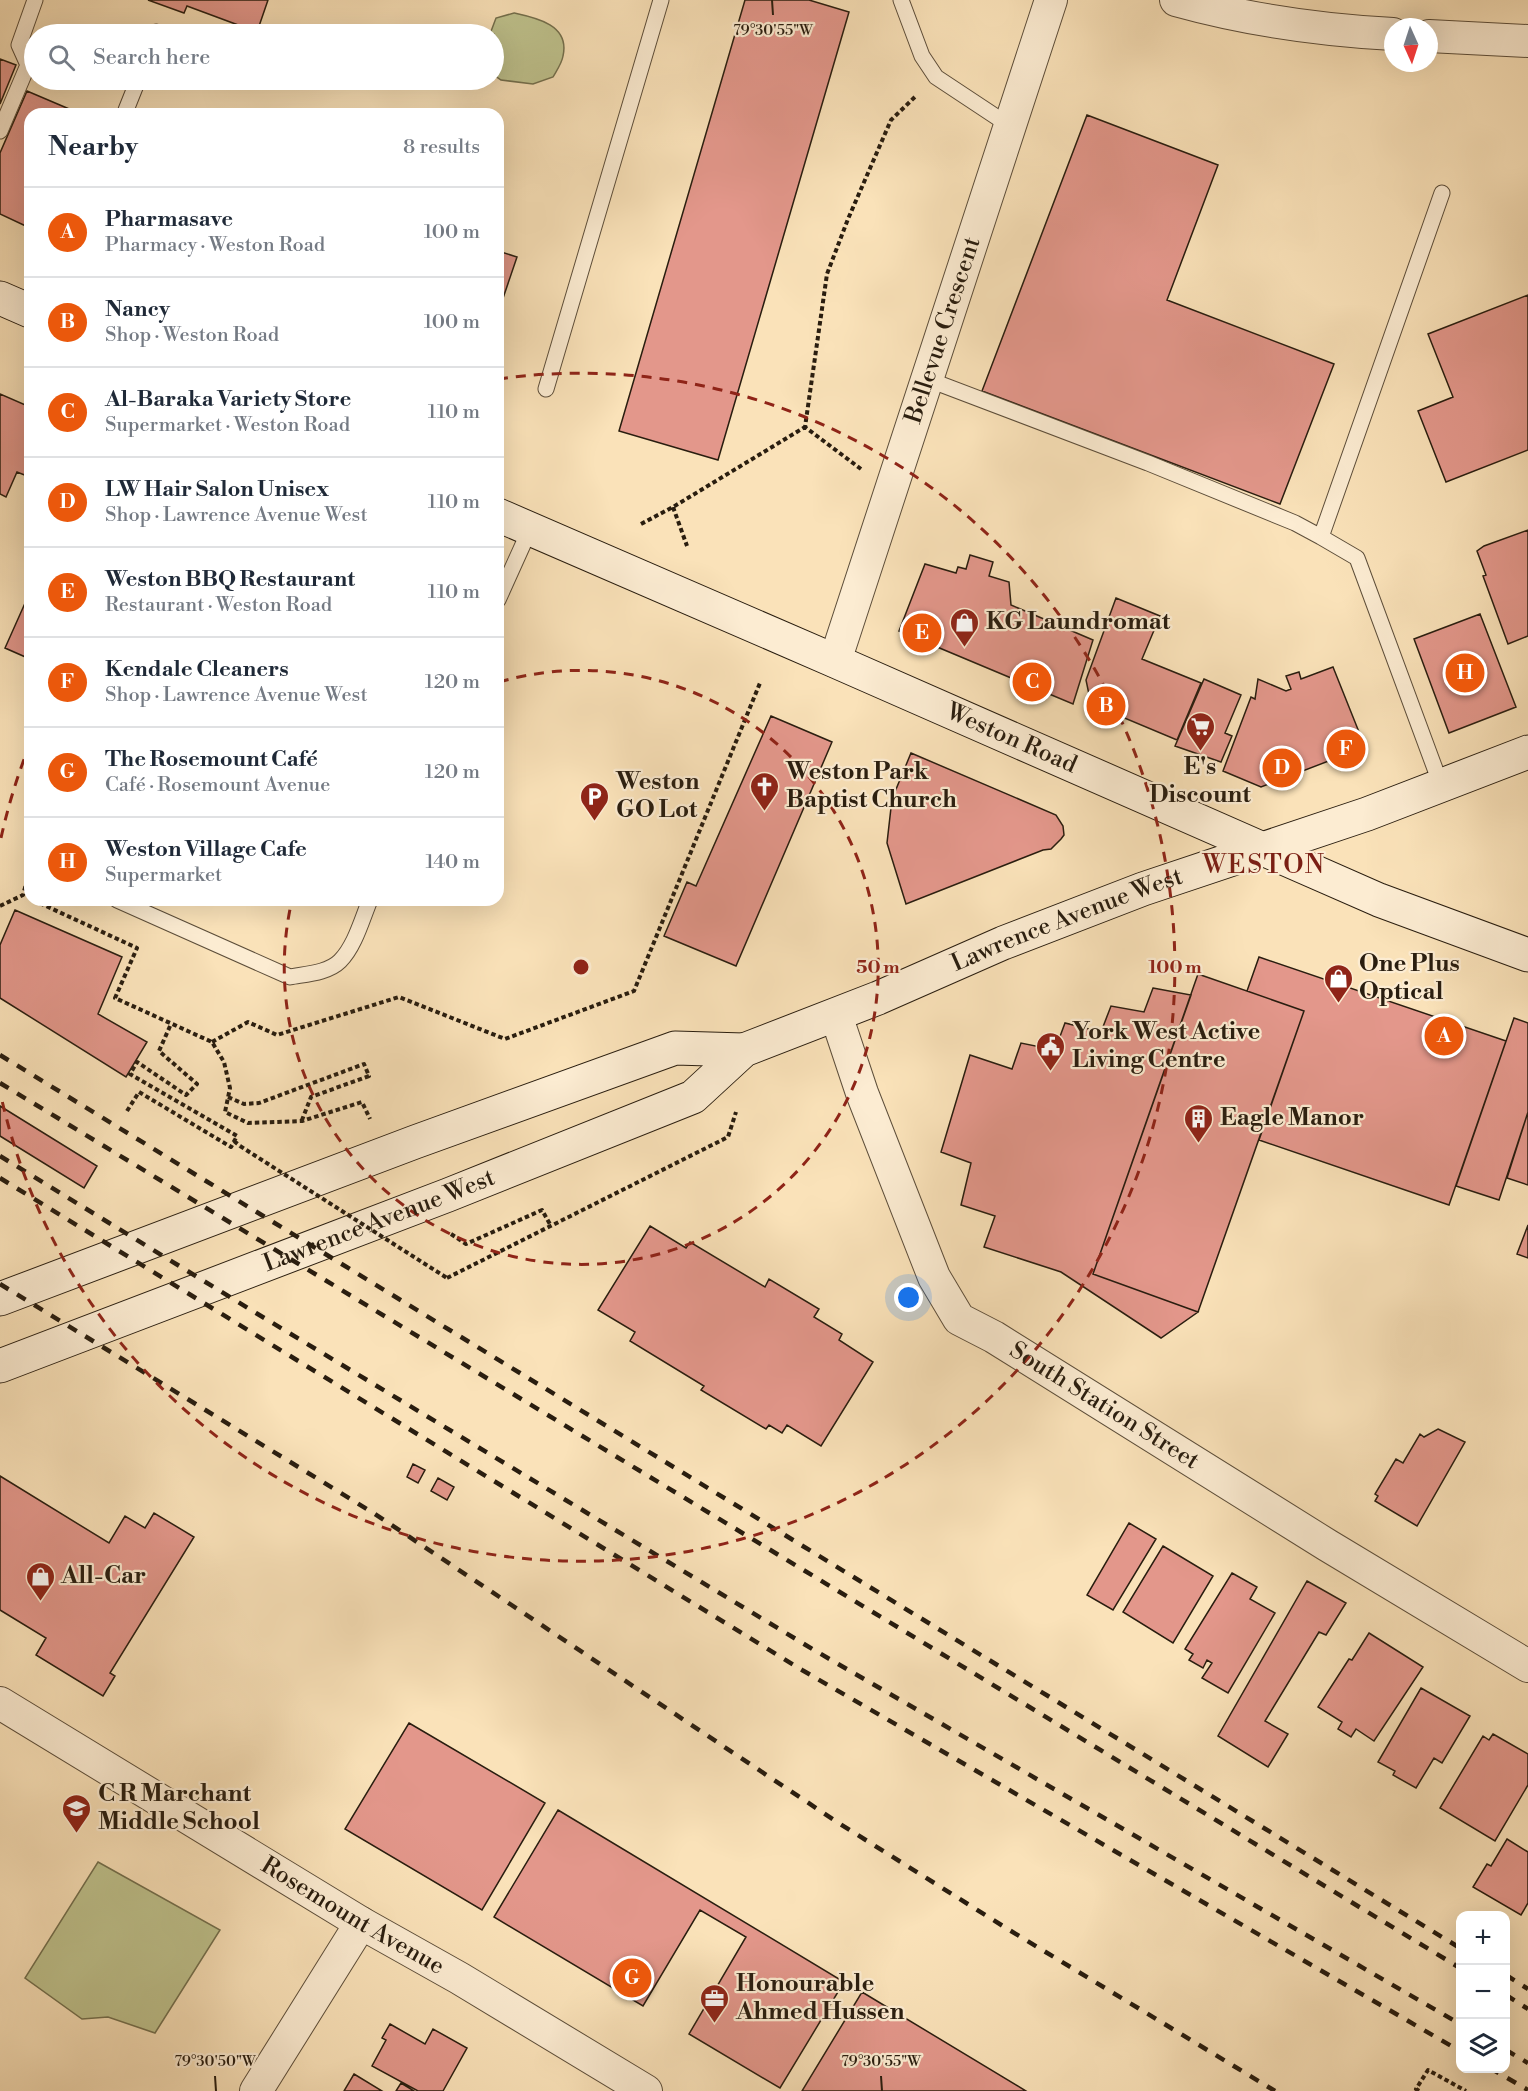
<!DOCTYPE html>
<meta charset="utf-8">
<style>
:root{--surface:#fff;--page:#f6f6f7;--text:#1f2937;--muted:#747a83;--line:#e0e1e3;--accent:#ea580c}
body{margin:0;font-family:"Libre Bodoni",serif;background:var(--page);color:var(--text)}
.controls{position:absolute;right:18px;bottom:18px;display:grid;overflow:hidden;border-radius:12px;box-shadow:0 6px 24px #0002}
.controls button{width:54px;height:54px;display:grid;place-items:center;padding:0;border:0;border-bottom:2px solid var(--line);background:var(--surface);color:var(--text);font:30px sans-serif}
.compass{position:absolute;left:1384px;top:18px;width:54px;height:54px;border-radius:50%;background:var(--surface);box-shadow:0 6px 24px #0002;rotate:177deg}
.you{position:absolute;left:909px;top:1298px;width:21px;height:21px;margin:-15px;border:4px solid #fff;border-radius:50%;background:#1a73e8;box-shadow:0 0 0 9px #1a73e833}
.badge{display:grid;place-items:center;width:39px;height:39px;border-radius:50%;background:var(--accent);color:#fff;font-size:20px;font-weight:700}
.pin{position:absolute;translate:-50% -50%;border:3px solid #fff;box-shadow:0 2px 6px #0006}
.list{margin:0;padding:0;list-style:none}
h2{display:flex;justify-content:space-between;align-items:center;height:78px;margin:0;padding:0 24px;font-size:26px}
h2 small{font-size:20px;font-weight:400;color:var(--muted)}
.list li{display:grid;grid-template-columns:39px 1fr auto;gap:18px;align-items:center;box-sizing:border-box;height:90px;padding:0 24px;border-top:2px solid var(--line)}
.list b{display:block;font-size:22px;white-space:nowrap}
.list p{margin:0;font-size:20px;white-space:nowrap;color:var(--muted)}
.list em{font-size:20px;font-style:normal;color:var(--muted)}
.icon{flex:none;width:33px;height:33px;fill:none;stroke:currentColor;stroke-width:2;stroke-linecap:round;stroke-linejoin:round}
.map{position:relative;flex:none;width:1528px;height:2091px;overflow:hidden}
.search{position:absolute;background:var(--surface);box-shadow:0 6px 24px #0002;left:24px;top:24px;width:480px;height:66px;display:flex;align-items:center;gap:15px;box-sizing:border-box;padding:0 21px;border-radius:33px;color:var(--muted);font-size:22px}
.panel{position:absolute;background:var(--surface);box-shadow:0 6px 24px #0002;left:24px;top:108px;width:480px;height:798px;border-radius:18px}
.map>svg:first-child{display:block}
.green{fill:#bfc38e;stroke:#74704e;stroke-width:1.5}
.building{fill:#e3978b;stroke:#291d0f;stroke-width:1.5}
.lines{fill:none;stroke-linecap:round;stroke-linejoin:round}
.lane-casing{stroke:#5d4e3a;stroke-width:17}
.street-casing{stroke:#5d4e3a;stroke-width:34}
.secondary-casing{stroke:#291d0f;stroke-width:35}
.path{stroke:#291d0f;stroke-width:4;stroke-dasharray:4.5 3;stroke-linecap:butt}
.lane{stroke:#fcecd2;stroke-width:15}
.street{stroke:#fcecd2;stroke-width:32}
.secondary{stroke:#fcecd2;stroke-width:33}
.rail{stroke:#291d0f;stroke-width:4.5;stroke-dasharray:10 10;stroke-linecap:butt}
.path-bridge{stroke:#291d0f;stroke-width:4;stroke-dasharray:4.5 3;stroke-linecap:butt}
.ticks{fill:none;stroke:#291d0f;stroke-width:2}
.ring{fill:none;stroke:#8f2418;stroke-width:3;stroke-dasharray:10 8}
.labels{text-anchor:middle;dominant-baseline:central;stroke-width:4.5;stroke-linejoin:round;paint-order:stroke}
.street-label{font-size:24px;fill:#291d0f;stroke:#fcecd2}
.poi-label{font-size:24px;font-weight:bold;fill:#291d0f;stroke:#fcecd2;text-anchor:start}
.neighbourhood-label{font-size:26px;letter-spacing:1.5px;fill:#7a1f14;stroke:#fcecd2}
.ticks-label{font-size:15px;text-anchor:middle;fill:#291d0f;stroke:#fcecd2;stroke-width:4.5;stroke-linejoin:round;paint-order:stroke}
.centre{fill:#8f2418;stroke:#fcecd2;stroke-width:3}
.ring-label{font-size:18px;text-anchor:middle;font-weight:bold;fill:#8f2418;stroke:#fcecd2;stroke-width:4.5;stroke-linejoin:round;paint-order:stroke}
</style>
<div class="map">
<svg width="1528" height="2091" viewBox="0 0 1528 2091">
<rect width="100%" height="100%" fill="#fae2b9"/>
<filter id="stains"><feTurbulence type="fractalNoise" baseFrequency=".00333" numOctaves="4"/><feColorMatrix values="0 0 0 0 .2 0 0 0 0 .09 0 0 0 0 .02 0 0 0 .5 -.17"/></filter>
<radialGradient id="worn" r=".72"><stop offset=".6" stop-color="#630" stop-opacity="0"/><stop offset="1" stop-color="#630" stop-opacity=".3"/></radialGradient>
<path class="green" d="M514,13c23,5 56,12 49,43 -1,7 -6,14 -10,21l-20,7 -32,-4 -7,-5v-41h-4l6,-16z
M98,1862l122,68 -65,103 -47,-16 -26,2 -57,-41z"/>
<path class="building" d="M148,0h120l-11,32 -70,-26 -3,7z
M745,0h64l40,12 -131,448 -99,-29z
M0,59l16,6 -16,39z
M27,91l54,23h-51v114l-30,-14v-61z
M1087,115l131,50 -51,135 167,64 -54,140 -298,-113z
M498,251l19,6 -19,56z
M1528,295v155l-82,32 -28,-71 35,-14 -25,-63z
M0,394l30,13v61l-3,8 -10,-4 -11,25 -6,-3z
M1528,530v106l-20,8 -25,-68 3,-1 -9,-24 7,-5z
M970,555l23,7 -4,14 20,6 2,23 82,35 -20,64 -174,-73 26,-67 31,9 2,-6 8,2z
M30,592v67l-25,-11z
M1116,598l44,18 -18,43 59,24 -24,57 -86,-36 -5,-24z
M1480,614l36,93 -67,26 -35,-94z
M1333,667l32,80 -104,40 -38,-16 28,-74 4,2 3,-20 28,12 5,-2 -5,-13 13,-4 2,7z
M1204,679l37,16 -16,38 7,3 -11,26 -46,-16z
M771,716l61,26 -96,224 -72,-30 23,-54 9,4z
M911,753l145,62 7,11 1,9 -3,4 -10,10 -8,1 -137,54 -19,-61 5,-44z
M15,910l107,47 -24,57 49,28 -21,35 -126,-79v-53z
M1259,957l247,84 -57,164 -190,-65 45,-129 -57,-20z
M1198,974l106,37 -106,301 -105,-38z
M1153,988l38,7 -98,279 105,38 -37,26 -100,-66 -77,-25 11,-31 -34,-11 10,-42 -30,-11 29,-97 42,14 9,-26 34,7 10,-27 36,9 10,-26 33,6z
M1514,1018l14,5v89l-29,88 -43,-14z
M0,1106l97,60 -13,22 -84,-52z
M1528,1112v73l-21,-7z
M1528,1225v33l-11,-4z
M650,1226l36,22 4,-6 75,45 4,-8 50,30 -5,8 28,17 -3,6 34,22 -52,84 -34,-21 -5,8 -13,-8 -3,4 -65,-39 3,-4 -74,-45 5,-9 -37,-22z
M1438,1429l27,13 -48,84 -42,-25 3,-5 -3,-2 21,-35 7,4 17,-29 4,3z
M413,1464l12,6 -7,13 -11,-6z
M0,1476l109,67 16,-27 20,12 9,-15 40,24 -84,136 5,3 -12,20 -67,-41 10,-17 -46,-28z
M438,1478l16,9 -7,13 -16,-9z
M1129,1523l27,16 -43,71 -26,-15z
M1163,1546l50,30 -40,67 -50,-31z
M1232,1573l25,14 -7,12 25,14 -47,80 -26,-15 10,-15 -5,-3 -4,8 -14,-8 4,-6 -8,-5z
M1307,1581l39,22 -20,32 -7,-3 -54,89 23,13 -20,33 -50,-31z
M1369,1633l54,34 -49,74 -18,-12 -5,8 -13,-8 4,-7 -24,-15 31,-48 3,1z
M1421,1688l49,28 -28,47 -8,-5 -18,30 -23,-13 2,-4 -17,-9z
M409,1723l136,80 -63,107 -137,-81z
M1493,1734l35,20v31l-33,56 -55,-33 43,-72 6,4z
M558,1810l286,172 -64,106 -91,-54 57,-97 -46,-27 -57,96 -149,-89z
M1507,1839l21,13v51l-7,12 -48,-28 14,-23 4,2z
M862,1992l164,99h-224z
M390,2024l35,20 8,-15 34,19 -24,43h-25l-46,-25 14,-26 -4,-2z
M354,2074l28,17h-38z
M401,2083l13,8h-18z"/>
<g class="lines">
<defs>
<path id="lane" d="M901,0l21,56 14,21 74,49
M155,34l1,-2
M126,110l12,-30
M0,131l28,-66 -9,-20 16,-45
M927,379l221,84 147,60 26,14 121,-344
M546,389l115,-389
M1321,537l36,21 84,227
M498,600l32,-71
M117,900l173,77c16,-3 38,-4 50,-16 15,-15 22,-42 30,-61"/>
<g id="street">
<path d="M1176,0c72,20 143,30 217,34"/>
<path d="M1429,36l99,5"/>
<path id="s1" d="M835,661l216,-661"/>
<path id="s2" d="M836,1015l26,78 72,184 25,42 35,18 333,208 201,121"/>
<path id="s3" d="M0,1703l361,220 98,55 187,113"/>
<path d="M256,2091l105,-168"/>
</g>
<g id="secondary">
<path d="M0,298l30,13"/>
<path id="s4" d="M498,515l337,146 544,239 149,55"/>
<path d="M0,1299l415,-157 260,-94 69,2"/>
<path id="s5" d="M0,1366l448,-171 245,-98 51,-47 134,-52 125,-55 140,-54 224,-75 161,-62"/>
</g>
</defs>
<use href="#lane" class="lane-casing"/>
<use href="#street" class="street-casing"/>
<use href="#secondary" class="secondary-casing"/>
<path class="path" d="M861,469l-56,-42 22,-153 21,-55 43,-99 26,-25
M673,507l14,39
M641,524l32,-17 132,-80
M33,900l104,48 -22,50 97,44 12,20 6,26 -5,24 23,11 30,-1 24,-1 60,-19 8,17
M0,906l23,-11 7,-25
M212,1042l36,-20 29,13 122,-38 106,42 129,-48 126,-308
M228,1097l16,7 15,-1 105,-39 5,12 -58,21 -9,23
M127,1111l12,-19 92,55 6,-11 -107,-62 7,-12 49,33 11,-11 -38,-33 12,-27
M234,1141l6,5
M451,1234l15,10 76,-34 9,16
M447,1278l281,-141 8,-25
M1419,2091l-3,-2 12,-19 38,21"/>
<use href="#lane" class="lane"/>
<use href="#street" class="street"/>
<use href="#secondary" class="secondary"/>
<path class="rail" d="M0,1055l1460,893
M0,1083l1460,885
M0,1156l256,157 558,337 646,374
M0,1178l802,492 658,381
M0,1284l375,230 462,308 169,106 269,163
M1506,1975l22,14
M1506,1995l22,14
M1506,2050l22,13
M1490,2068l38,22"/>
<path class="path-bridge" d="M240,1146l207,132"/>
</g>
<path class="ticks" d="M772,0l1,15M215,2076l1,15M881,2076l1,15"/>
<g class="ring">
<path d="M499 682A297 297 0 1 1 292 900"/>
<path d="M1 838A594 594 0 0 1 28 749M498 379A594 594 0 1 1 1 1096"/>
</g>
<defs>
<symbol id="shop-pin" viewBox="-11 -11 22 30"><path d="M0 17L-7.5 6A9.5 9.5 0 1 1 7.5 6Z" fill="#8f2418" stroke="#fcecd2"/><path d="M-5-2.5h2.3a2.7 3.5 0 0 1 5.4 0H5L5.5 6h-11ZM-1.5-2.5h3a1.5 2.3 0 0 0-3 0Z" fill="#fff"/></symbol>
<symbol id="supermarket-pin" viewBox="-11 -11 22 30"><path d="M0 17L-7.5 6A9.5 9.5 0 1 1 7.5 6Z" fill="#8f2418" stroke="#fcecd2"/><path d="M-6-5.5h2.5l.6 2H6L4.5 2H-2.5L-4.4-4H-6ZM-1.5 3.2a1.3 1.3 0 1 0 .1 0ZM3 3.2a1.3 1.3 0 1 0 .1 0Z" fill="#fff"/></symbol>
<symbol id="church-pin" viewBox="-11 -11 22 30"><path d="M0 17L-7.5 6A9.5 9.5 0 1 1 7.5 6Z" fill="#8f2418" stroke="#fcecd2"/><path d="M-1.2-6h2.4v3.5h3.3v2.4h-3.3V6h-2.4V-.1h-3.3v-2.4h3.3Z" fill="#fff"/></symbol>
<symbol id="parking-pin" viewBox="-11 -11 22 30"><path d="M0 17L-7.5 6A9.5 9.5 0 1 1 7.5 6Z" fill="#8f2418" stroke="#fcecd2"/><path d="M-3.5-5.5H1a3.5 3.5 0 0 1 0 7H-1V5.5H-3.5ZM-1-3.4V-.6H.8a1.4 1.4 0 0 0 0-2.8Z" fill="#fff"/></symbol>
<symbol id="civic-pin" viewBox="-11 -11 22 30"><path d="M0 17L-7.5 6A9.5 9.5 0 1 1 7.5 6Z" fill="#8f2418" stroke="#fcecd2"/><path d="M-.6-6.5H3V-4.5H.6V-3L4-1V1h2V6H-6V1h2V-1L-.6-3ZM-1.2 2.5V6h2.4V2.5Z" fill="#fff"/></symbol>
<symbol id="building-pin" viewBox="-11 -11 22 30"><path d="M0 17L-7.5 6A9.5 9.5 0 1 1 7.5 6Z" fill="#8f2418" stroke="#fcecd2"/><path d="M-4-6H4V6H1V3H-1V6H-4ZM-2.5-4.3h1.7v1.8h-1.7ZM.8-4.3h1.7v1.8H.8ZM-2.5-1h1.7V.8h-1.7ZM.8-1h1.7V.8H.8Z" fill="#fff"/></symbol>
<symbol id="school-pin" viewBox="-11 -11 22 30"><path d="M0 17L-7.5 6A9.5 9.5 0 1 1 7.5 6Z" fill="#8f2418" stroke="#fcecd2"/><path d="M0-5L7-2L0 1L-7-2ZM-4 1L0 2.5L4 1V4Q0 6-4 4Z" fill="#fff"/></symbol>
<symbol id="office-pin" viewBox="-11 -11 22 30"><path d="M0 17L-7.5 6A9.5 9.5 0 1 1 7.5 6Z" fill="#8f2418" stroke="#fcecd2"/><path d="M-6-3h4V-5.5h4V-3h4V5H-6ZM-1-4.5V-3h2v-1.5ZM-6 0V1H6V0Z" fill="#fff"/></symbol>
</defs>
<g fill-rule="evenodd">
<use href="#shop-pin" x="948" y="606" width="33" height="45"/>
<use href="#supermarket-pin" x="1184" y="710" width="33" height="45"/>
<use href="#church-pin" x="748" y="770" width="33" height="45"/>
<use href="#parking-pin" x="578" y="780" width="33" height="45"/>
<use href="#shop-pin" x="1322" y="962" width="33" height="45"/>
<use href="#civic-pin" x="1034" y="1030" width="33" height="45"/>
<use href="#building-pin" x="1182" y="1102" width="33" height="45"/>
<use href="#shop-pin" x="24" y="1560" width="33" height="45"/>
<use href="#school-pin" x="60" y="1792" width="33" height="45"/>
<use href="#office-pin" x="698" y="1982" width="33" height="45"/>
</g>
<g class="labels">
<g class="street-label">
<text stroke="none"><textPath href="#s1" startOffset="348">Bellevue Crescent</textPath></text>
<text stroke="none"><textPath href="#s4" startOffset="560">Weston Road</textPath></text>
<text stroke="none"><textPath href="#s5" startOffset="1161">Lawrence Avenue West</textPath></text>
<text stroke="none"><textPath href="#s5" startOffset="406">Lawrence Avenue West</textPath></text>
<text stroke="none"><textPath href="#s2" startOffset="498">South Station Street</textPath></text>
<text stroke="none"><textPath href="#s3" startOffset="412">Rosemount Avenue</textPath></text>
</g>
<g class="poi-label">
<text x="986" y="622">KG Laundromat</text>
<text x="1200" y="767" text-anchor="middle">E's<tspan x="1200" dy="28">Discount</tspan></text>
<text x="786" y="772">Weston Park<tspan x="786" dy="28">Baptist Church</tspan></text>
<text x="616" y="782">Weston<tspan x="616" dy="28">GO Lot</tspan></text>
<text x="1359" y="964">One Plus<tspan x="1359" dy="28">Optical</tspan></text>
<text x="1072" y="1032">York West Active<tspan x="1072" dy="28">Living Centre</tspan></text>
<text x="1220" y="1118">Eagle Manor</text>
<text x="61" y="1576">All-Car</text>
<text x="98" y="1794">C R Marchant<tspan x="98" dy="28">Middle School</tspan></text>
<text x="736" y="1984">Honourable<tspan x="736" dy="28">Ahmed Hussen</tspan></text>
</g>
<g class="neighbourhood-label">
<text x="1264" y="865">WESTON</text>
</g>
</g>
<g class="ticks-label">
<text x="773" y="35">79°30'55"W</text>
<text x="215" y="2066">79°30'50"W</text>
<text x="881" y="2066">79°30'55"W</text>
</g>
<circle cx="581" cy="967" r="9" class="centre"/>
<g class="ring-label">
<text x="878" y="973">50 m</text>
<text x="1175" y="973">100 m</text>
</g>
<rect width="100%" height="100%" filter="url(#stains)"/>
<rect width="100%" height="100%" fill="url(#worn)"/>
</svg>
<div class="controls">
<button>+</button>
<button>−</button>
<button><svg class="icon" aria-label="layers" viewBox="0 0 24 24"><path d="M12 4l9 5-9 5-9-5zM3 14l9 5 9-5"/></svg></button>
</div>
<svg class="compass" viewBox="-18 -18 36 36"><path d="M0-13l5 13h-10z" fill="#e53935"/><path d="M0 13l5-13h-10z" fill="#747a83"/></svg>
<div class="you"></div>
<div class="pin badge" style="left:1444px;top:1036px">A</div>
<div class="pin badge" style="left:1106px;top:706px">B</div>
<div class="pin badge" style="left:1032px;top:682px">C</div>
<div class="pin badge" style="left:1282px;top:768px">D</div>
<div class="pin badge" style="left:922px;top:633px">E</div>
<div class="pin badge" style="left:1346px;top:749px">F</div>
<div class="pin badge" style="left:632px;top:1978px">G</div>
<div class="pin badge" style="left:1465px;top:673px">H</div>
<div class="search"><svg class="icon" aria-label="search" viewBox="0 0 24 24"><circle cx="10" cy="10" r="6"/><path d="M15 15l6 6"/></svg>Search here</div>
<section class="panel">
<h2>Nearby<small>8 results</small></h2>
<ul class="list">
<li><span class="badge">A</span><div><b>Pharmasave</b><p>Pharmacy · Weston Road</p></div><em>100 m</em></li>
<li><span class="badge">B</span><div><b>Nancy</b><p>Shop · Weston Road</p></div><em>100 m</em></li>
<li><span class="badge">C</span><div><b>Al-Baraka Variety Store</b><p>Supermarket · Weston Road</p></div><em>110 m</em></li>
<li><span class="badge">D</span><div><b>LW Hair Salon Unisex</b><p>Shop · Lawrence Avenue West</p></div><em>110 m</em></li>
<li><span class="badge">E</span><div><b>Weston BBQ Restaurant</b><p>Restaurant · Weston Road</p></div><em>110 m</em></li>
<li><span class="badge">F</span><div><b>Kendale Cleaners</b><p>Shop · Lawrence Avenue West</p></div><em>120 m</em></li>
<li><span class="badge">G</span><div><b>The Rosemount Café</b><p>Café · Rosemount Avenue</p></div><em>120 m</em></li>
<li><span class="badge">H</span><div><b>Weston Village Cafe</b><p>Supermarket</p></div><em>140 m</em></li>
</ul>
</section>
</div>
